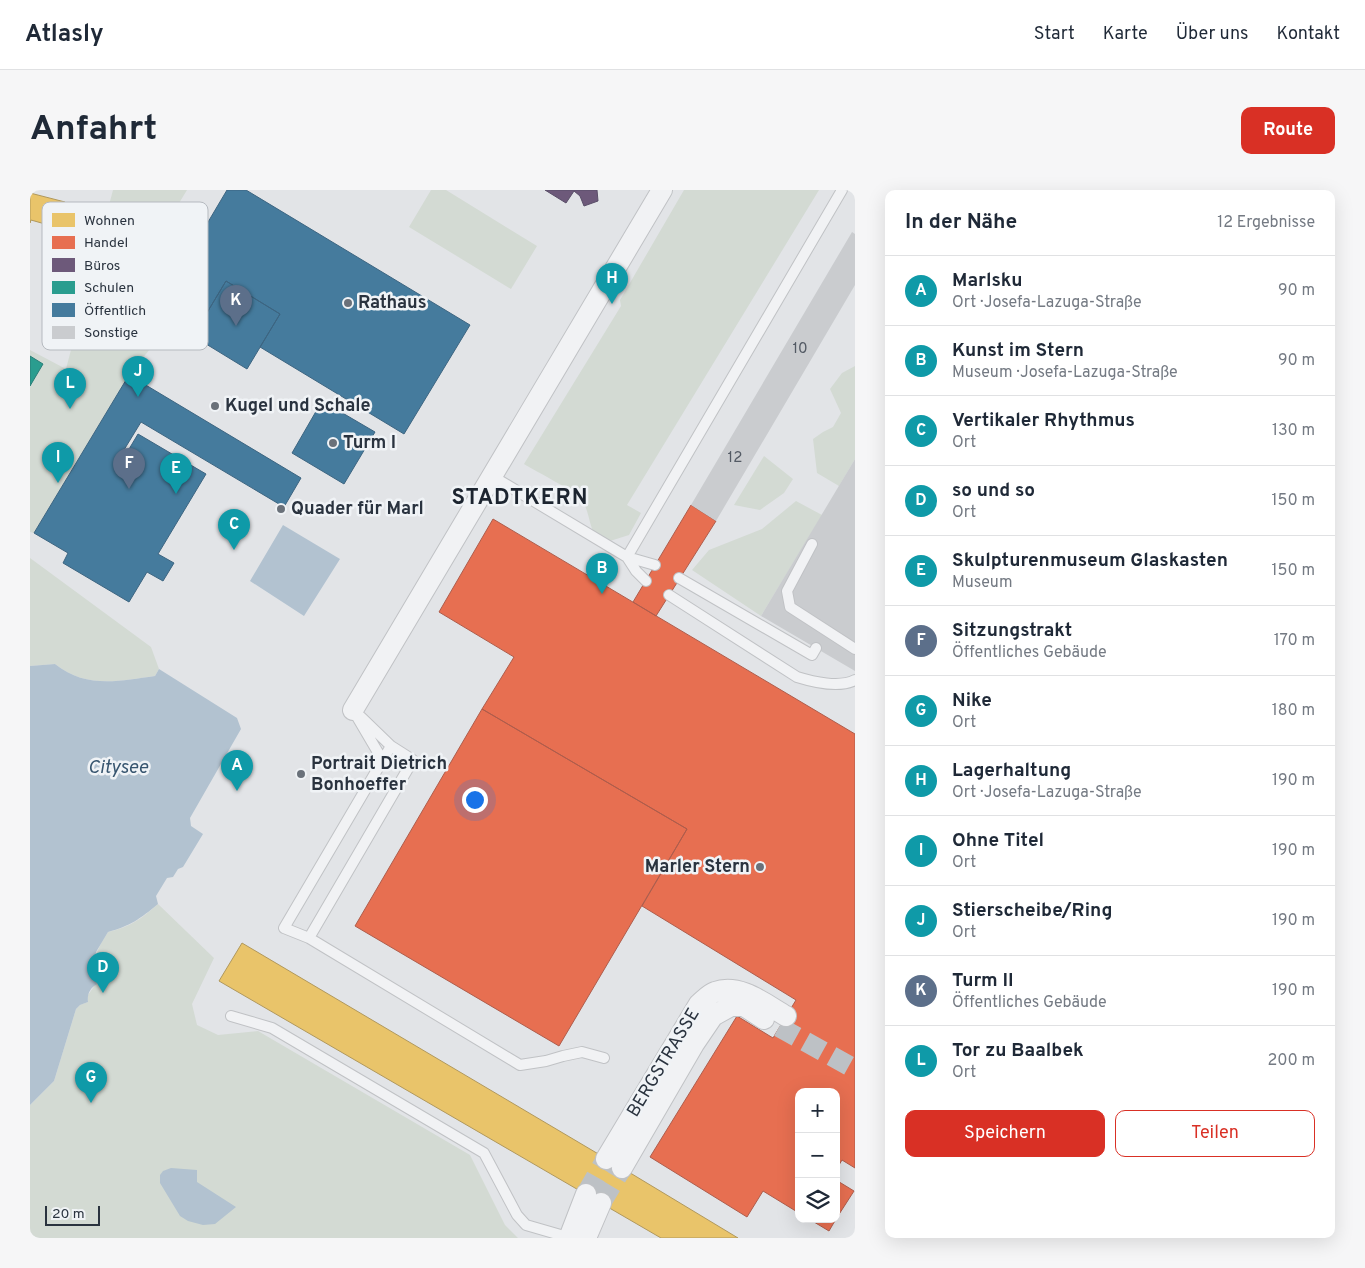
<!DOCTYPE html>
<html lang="de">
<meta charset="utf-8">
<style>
:root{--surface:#fff;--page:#f6f6f7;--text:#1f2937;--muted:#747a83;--line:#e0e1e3;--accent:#d93025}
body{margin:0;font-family:Overpass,sans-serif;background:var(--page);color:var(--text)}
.controls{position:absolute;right:15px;bottom:15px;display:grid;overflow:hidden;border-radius:10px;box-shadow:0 5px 20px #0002}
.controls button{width:45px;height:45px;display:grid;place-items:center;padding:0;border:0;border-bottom:1px solid var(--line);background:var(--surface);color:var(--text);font:25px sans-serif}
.scale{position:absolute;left:15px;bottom:12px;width:55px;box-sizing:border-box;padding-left:5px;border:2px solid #2a333f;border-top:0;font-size:14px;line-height:18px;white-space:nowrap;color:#2a333f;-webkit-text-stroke:4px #f0f3f6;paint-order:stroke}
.you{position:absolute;left:444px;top:609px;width:18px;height:18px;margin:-12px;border:4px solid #fff;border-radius:50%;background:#1a73e8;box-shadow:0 0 0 8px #1a73e833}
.badge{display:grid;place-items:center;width:32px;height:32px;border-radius:50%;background:var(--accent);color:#fff;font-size:16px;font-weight:700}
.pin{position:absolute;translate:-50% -41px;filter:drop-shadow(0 1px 2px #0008)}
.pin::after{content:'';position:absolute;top:26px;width:18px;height:15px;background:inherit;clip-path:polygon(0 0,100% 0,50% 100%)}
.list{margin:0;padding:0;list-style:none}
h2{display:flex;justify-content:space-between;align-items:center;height:65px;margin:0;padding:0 20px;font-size:21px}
h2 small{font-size:16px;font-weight:400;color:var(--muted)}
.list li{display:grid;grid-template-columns:32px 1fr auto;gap:15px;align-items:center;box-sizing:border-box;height:70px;padding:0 20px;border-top:1px solid var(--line)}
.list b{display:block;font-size:19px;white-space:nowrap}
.list p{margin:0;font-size:16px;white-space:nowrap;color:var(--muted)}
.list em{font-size:16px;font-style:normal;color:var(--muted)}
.actions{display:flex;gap:10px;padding:15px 20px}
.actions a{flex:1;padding:11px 0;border:1px solid var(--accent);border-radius:10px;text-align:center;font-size:18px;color:var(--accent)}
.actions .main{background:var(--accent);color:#fff}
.icon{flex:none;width:28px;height:28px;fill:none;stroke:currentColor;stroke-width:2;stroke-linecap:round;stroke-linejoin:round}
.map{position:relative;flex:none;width:825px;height:1048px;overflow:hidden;border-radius:10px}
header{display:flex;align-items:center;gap:30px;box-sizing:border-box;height:70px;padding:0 25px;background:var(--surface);border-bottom:1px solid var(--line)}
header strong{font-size:24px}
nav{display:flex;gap:28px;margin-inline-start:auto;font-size:18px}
.intro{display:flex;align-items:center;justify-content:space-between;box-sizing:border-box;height:120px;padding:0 30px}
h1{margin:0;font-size:35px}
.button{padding:12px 22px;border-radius:10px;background:var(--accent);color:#fff;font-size:18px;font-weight:700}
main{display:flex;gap:30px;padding:0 30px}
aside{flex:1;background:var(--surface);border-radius:10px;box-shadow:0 5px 20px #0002}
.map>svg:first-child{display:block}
.green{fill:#d3dad3}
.water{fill:#b2c2d0}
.homes{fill:#e9c46a;stroke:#b0985d}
.shops{fill:#e76f51;stroke:#ae5d4c}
.offices{fill:#6d597a;stroke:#594e68}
.schools{fill:#2a9d8f;stroke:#2a7d77}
.public{fill:#457b9d;stroke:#3d6581}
.building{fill:#cacccf}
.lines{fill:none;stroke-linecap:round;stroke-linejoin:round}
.minor-tunnel{stroke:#bdc1c5;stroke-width:20;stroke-dasharray:20 10;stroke-linecap:butt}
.service-casing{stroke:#c0c2c5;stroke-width:12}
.minor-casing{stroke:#c0c2c5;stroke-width:22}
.service{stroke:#f1f2f4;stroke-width:10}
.minor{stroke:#f1f2f4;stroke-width:20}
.poi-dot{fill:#6a717a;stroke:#f0f3f6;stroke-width:2}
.labels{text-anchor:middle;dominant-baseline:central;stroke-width:5;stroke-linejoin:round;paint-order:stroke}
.number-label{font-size:15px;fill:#535a64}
.poi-label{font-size:18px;font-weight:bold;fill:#2a333f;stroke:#f0f3f6;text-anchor:start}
.street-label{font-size:18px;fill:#2a333f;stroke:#f0f3f6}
.water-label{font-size:19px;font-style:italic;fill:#37556f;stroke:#f0f3f6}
.district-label{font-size:22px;font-weight:bold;letter-spacing:1px;fill:#1c242f;stroke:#f0f3f6}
.key{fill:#f0f3f6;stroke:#b5b9bf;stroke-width:1}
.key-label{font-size:14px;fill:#2a333f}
</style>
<header>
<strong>Atlasly</strong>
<nav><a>Start</a><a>Karte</a><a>Über uns</a><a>Kontakt</a></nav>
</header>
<div class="intro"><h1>Anfahrt</h1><a class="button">Route</a></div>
<main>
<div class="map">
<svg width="825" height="1048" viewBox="0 0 825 1048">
<rect width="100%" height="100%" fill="#e2e4e7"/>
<path class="green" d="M83,0h74l-67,110 47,28 -38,47 -95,158 -4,-1v-182l36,19z
M401,0h15l91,56 -26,43 -102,-62z
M654,0h135l-192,315 14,8 -12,22 -19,6 -15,-5c-6,-12 -6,-25 -13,-36 -5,-8 -47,-29 -58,-36l97,-158 -1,-6z
M825,176v93l-16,27 -22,-13 -4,-34 10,-7 10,-5 8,-14 -11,-24 12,-16z
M734,266l29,23 -9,14 -24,17 -26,-5z
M766,311l26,14 -61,101 -69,-46 17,-20 53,-21z
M0,368l121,89 8,22 -4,7c-36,5 -69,13 -100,-12l-25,2z
M128,714l56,54 -22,46 5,21 21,10 40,-4 212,124 35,70 13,13h-488v-133l24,-24 22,-72 4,-4 8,-3v-7l7,-10c-7,-20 3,-37 13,-53 22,-5 33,-13 50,-28z"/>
<path class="water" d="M253,335l57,34 -36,57 -54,-35z
M25,474c31,25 64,17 100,12l4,-7 78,49 4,11 -51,89 1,8 12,8 -20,33 -5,2 -5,8 -6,1 -11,18 2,8c-18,15 -28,22 -50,28l-12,20 -3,25 4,7c-7,4 -10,10 -9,18l-8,3 -4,4 -22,72 -24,24v-439z
M141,978l26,2v12l39,25 -21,17 -12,1 -15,-4 -8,-5 -20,-33v-8l3,-4z"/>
<path class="homes" d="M0,3l35,9 -6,26 -28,-8 -1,3z
M212,753l380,225 116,70h-77l-442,-257z"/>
<path class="shops" d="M661,315l25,16 -60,95 -23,-14z
M463,329l362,215v434l-13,-8 -6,10v-78h-37v121l-36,-22 -16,26 -97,-60 87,-141 36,22 23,-38 -154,-94 45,-77 -205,-120 32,-52 -75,-45z
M452,519l205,120 -128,217 -204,-120z
M806,990l18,11 -18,28z
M779,1029h27l-7,12z"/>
<path class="offices" d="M515,0h52l1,11 -14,5 -4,-10 -6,-5 -8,12z"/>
<path class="schools" d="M0,166l13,8 -13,22z"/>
<path class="public" d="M197,0h19l224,135 -66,109 -144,-87 20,-33 -54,-33 -21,35 -39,-23z
M196,91l54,33 -33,55 -54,-33z
M99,185l172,103 -17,29 -143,-85 -25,41 3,3 19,-32 68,40 -48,80 16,9 -11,18 -16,-9 -18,30 -66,-39 5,-10 -34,-20z
M292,211l53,31 -31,52 -52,-31z"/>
<path class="building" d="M822,42l3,2v51l-139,236 -25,-16z
M825,269v212l-94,-55z"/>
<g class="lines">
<path class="minor-tunnel" d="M749,837l76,42
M556,1004l20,-35
M571,1013l21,-35"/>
<defs>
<path id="service" d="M462,286l135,81 28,8
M782,354l-25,47 3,16 65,42
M597,367l215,-367
M597,367l9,14 10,10
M649,388l133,77 4,-7
M639,405l128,82c16,5 43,11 58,3
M323,520l30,51
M331,527l30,29
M279,748l104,-178 -22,-14 -107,182 25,10 211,127 26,-4 17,-5 19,-4 22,6
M201,826l41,12 212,125 33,62 9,10 45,13"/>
<path id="minor" d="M323,520l309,-520
M576,969l93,-155c5,-4 10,-10 16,-12 25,-9 50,12 71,24
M592,978l72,-124 19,-28 18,-10h13l20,13
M539,1048l17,-44
M556,1048l15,-35"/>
</defs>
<use href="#service" class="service-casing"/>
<use href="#minor" class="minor-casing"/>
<use href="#service" class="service"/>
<use href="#minor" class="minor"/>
</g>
<g class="poi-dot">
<circle cx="318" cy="113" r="5"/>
<circle cx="185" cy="216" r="5"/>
<circle cx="303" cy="253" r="5"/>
<circle cx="251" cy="319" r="5"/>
<circle cx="271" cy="584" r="5"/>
<circle cx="730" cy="677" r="5"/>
</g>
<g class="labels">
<g class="number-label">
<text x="770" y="159">10</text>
<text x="705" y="268">12</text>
</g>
<g class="poi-label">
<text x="328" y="113">Rathaus</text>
<text x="195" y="216">Kugel und Schale</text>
<text x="313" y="253">Turm I</text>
<text x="261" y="319">Quader für Marl</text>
<text x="281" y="574">Portrait Dietrich<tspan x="281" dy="21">Bonhoeffer</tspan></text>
<text x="720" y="677" text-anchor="end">Marler Stern</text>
</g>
<g class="street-label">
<text transform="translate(634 873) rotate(-59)">BERGSTRASSE</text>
</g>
<g class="water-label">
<text x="88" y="578">Citysee</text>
</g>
<g class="district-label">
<text x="490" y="308">STADTKERN</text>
</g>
</g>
<rect x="12" y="12" width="166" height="148" rx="8" class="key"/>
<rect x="22" y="23" width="23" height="14" fill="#e9c46a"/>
<rect x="22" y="46" width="23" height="13" fill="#e76f51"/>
<rect x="22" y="68" width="23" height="14" fill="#6d597a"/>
<rect x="22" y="91" width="23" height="13" fill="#2a9d8f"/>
<rect x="22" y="113" width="23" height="14" fill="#457b9d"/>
<rect x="22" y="136" width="23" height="13" fill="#cacccf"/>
<g class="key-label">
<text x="54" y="35">Wohnen</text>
<text x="54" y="57">Handel</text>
<text x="54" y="80">Büros</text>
<text x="54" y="102">Schulen</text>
<text x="54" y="125">Öffentlich</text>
<text x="54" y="147">Sonstige</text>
</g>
</svg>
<div class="controls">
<button>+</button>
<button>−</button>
<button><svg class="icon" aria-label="layers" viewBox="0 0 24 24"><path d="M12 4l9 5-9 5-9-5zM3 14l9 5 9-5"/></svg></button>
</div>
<div class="scale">20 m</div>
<div class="you"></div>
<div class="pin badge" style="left:207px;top:601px;background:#0f9aa8">A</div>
<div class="pin badge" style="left:572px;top:404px;background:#0f9aa8">B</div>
<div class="pin badge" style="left:204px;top:360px;background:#0f9aa8">C</div>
<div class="pin badge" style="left:73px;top:803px;background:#0f9aa8">D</div>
<div class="pin badge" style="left:146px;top:304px;background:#0f9aa8">E</div>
<div class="pin badge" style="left:99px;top:299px;background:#5c6f8a">F</div>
<div class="pin badge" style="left:61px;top:913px;background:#0f9aa8">G</div>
<div class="pin badge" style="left:582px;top:114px;background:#0f9aa8">H</div>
<div class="pin badge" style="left:28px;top:293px;background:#0f9aa8">I</div>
<div class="pin badge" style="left:108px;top:207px;background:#0f9aa8">J</div>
<div class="pin badge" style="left:206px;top:136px;background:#5c6f8a">K</div>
<div class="pin badge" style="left:40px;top:219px;background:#0f9aa8">L</div>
</div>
<aside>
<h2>In der Nähe<small>12 Ergebnisse</small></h2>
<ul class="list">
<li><span class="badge" style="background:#0f9aa8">A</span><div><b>Marlsku</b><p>Ort · Josefa-Lazuga-Straße</p></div><em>90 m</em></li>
<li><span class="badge" style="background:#0f9aa8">B</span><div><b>Kunst im Stern</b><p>Museum · Josefa-Lazuga-Straße</p></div><em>90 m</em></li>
<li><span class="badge" style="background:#0f9aa8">C</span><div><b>Vertikaler Rhythmus</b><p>Ort</p></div><em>130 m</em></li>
<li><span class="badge" style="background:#0f9aa8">D</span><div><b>so und so</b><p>Ort</p></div><em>150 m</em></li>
<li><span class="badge" style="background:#0f9aa8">E</span><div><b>Skulpturenmuseum Glaskasten</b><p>Museum</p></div><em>150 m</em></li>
<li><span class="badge" style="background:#5c6f8a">F</span><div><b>Sitzungstrakt</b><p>Öffentliches Gebäude</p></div><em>170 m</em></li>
<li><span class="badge" style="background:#0f9aa8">G</span><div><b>Nike</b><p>Ort</p></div><em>180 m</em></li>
<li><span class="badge" style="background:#0f9aa8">H</span><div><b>Lagerhaltung</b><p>Ort · Josefa-Lazuga-Straße</p></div><em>190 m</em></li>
<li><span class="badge" style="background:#0f9aa8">I</span><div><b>Ohne Titel</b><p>Ort</p></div><em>190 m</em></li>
<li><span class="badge" style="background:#0f9aa8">J</span><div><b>Stierscheibe/Ring</b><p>Ort</p></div><em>190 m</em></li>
<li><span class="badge" style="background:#5c6f8a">K</span><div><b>Turm II</b><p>Öffentliches Gebäude</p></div><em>190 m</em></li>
<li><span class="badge" style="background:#0f9aa8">L</span><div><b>Tor zu Baalbek</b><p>Ort</p></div><em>200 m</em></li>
</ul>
<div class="actions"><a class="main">Speichern</a><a>Teilen</a></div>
</aside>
</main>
